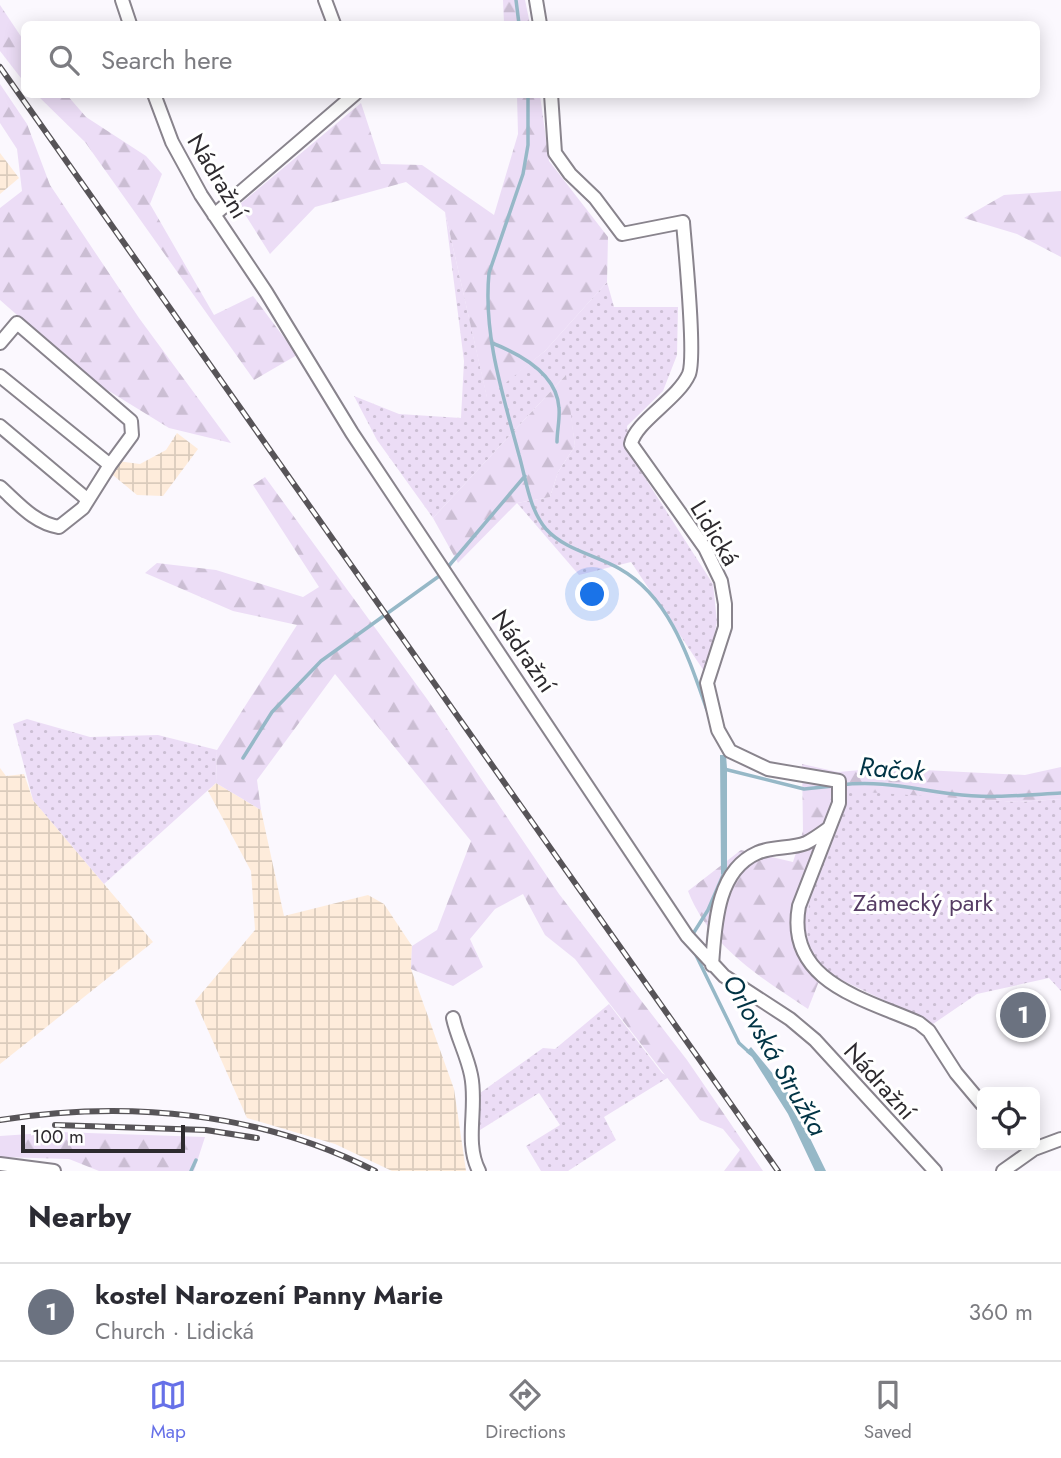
<!DOCTYPE html>
<meta charset="utf-8">
<style>
:root{--surface:#fff;--page:#f2f2f3;--text:#2b2b33;--muted:#7c7c81;--line:#e1e1e2;--accent:#6670e8}
body{margin:0;font-family:Jost,sans-serif;background:var(--page);color:var(--text)}
.controls{position:absolute;right:21px;bottom:21px;display:grid;overflow:hidden;border-radius:10px;box-shadow:0 4px 18px #0003}
.controls button{width:63px;height:63px;display:grid;place-items:center;padding:0;border:0;border-bottom:2px solid var(--line);background:var(--surface);color:var(--text);font:35px sans-serif}
.scale{position:absolute;left:21px;bottom:18px;width:164px;box-sizing:border-box;padding-left:7px;border:4px solid #2d2a2e;border-top:0;font-size:19px;line-height:24px;white-space:nowrap;color:#2d2a2e;-webkit-text-stroke:5px #fff;paint-order:stroke}
.you{position:absolute;left:593px;top:595px;width:24px;height:24px;margin:-18px;border:5px solid #fff;border-radius:50%;background:#1a73e8;box-shadow:0 0 0 10px #1a73e833}
.badge{display:grid;place-items:center;width:46px;height:46px;border-radius:50%;background:var(--accent);color:#fff;font-size:23px;font-weight:700}
.pin{position:absolute;translate:-50% -50%;border:4px solid #fff;box-shadow:0 2px 7px #0006}
.list{margin:0;padding:0;list-style:none}
h2{display:flex;justify-content:space-between;align-items:center;height:91px;margin:0;padding:0 28px;font-size:30px}
h2 small{font-size:23px;font-weight:400;color:var(--muted)}
.list li{display:grid;grid-template-columns:46px 1fr auto;gap:21px;align-items:center;box-sizing:border-box;height:98px;padding:0 28px;border-top:2px solid var(--line)}
.list b{display:block;font-size:26px;white-space:nowrap}
.list p{margin:0;font-size:23px;white-space:nowrap;color:var(--muted)}
.list em{font-size:23px;font-style:normal;color:var(--muted)}
.icon{flex:none;width:38px;height:38px;fill:none;stroke:currentColor;stroke-width:2;stroke-linecap:round;stroke-linejoin:round}
.map{position:relative;flex:none;width:1061px;height:1171px;overflow:hidden}
.search{position:absolute;background:var(--surface);box-shadow:0 4px 18px #0003;left:21px;right:21px;top:21px;height:77px;display:flex;align-items:center;gap:18px;box-sizing:border-box;padding:0 24px;border-radius:10px;color:var(--muted);font-size:26px}
.sheet{height:189px;background:var(--surface)}
nav{display:flex;justify-content:space-around;align-items:center;box-sizing:border-box;height:98px;border-top:2px solid var(--line);background:var(--surface);font-size:19px;color:var(--muted)}
nav a{display:grid;justify-items:center;gap:4px}
nav .on{color:var(--accent)}
.map>svg:first-child{display:block}
.industrial{fill:url(#industrial-grid)}
.green{fill:url(#green-dots)}
.forest{fill:url(#forest-firs)}
.water{fill:#96b8c7}
.lines{fill:none;stroke-linecap:round;stroke-linejoin:round}
.stream{stroke:#96b8c7;stroke-width:3.5}
.minor-casing{stroke:#89848d;stroke-width:16}
.minor{stroke:#fff;stroke-width:12}
.rail-casing{stroke:#575458;stroke-width:6}
.rail{stroke:#fff;stroke-width:3.5;stroke-dasharray:10;stroke-linecap:butt}
.labels{text-anchor:middle;dominant-baseline:central;stroke-width:6;stroke-linejoin:round;paint-order:stroke}
.street-label{font-size:24px;fill:#2d2a2e;stroke:#fff}
.park-label{font-size:24px;fill:#553c64;stroke:#fff}
.water-label{font-size:26px;font-style:italic;fill:#034;stroke:#fff}
</style>
<div class="map">
<svg width="1061" height="1171" viewBox="0 0 1061 1171">
<defs>
<pattern id="industrial-grid" width="8" height="8" patternUnits="userSpaceOnUse" patternTransform="scale(1.75)"><rect width="8" height="8" fill="#feecdb"/><path d="M0 4h8M4 0v8" fill="none" stroke="#dacbbc"/></pattern>
<pattern id="green-dots" width="8" height="8" patternUnits="userSpaceOnUse" patternTransform="scale(1.75)"><rect width="8" height="8" fill="#ecddf6"/><path d="M2 2h.1M6 6h.1" fill="none" stroke="#cbbed3" stroke-width="1.8" stroke-linecap="round"/></pattern>
<pattern id="forest-firs" width="22" height="20" patternUnits="userSpaceOnUse" patternTransform="scale(1.75)"><rect width="22" height="20" fill="#ecddf6"/><path d="M5 1l3.5 6h-7zM16 11l3.5 6h-7z" fill="#cbbed3"/></pattern>
</defs>
<rect width="100%" height="100%" fill="#fbf8fe"/>
<path class="industrial" d="M0,153l19,25 -19,16z
M177,433l21,16 -35,47 -26,-1 -29,-24 9,-10 23,3 26,-14z
M0,768l6,8 18,-2 9,26 120,142 -153,122z
M216,783l45,27 23,106 84,-21 16,9 28,42 -1,23 43,120 12,82h-74l-57,-27 -88,-26 -52,-117 60,-71 -4,-59 -43,-80z"/>
<path class="green" d="M445,212l42,185 58,-46 62,-69 7,25h64l-1,48 -14,36 -36,35 4,30 82,128 4,38 -11,52 -75,-112 -52,13 -62,-72 33,-6 8,-25 17,-26 -10,-70 -132,142 -56,-78 -23,-44 45,18 62,4 3,-57z
M27,719l63,18 68,-2 59,15 -1,33 -112,101 -71,-84 -20,-76z
M848,790l171,12 42,-3v192l-12,-13 -72,16 -44,30 -110,-53 -16,-31 2,-44z
M609,1004l53,69 7,4 -65,40 12,23 -48,31h-27l-15,-25 34,-21 -21,-32 -59,37v-37l63,-45 12,1z"/>
<path class="forest" d="M503,0h22l5,24 -26,-1z
M0,5l24,36v41l-24,-31z
M0,84l27,40 23,61 89,133 92,125 -62,-15 -78,-48 -91,-80v-92l22,-17 -5,-42 -17,-26z
M37,95h30l19,22 60,39 16,18 -12,30 64,111 39,-19 44,59 -43,25 -169,-238z
M517,95h23l9,66 59,76 -1,45 -62,69 -58,47 -42,-186 -39,-30 -91,25 -45,47 -31,-49 122,-102 20,61 41,1 72,50 24,-81z
M1061,191v66l-44,-23 -53,-16 40,-23z
M566,375l9,71 -17,26 -8,25 -33,6 -59,60 -25,-45z
M265,477l162,222 132,195 128,166 76,111h-39l16,-21 -17,-21 -23,-9 -125,-161 -30,-24 -22,-41 -28,15 -25,30 13,28 -30,19 -42,-17 1,-23 25,-16 34,-89 -136,-167 -78,106 4,30 -45,-27 1,-33 80,-125 -64,-14 -88,-38 12,-10 59,7 87,27 16,-10 -66,-102z
M802,764l36,8 46,-4 141,7 36,-8v32l-42,3 -171,-11 -39,105 -2,44 16,31 -15,38c-48,-32 -98,-62 -120,-118l53,-41 52,12 10,-31z
M59,1132l146,5 -11,34h-95l-30,-12 -69,-2v-21z"/>
<path class="water" d="M720,755h6l1,13v106l-3,1 -3,-1z
M751,1047l36,44 39,80h-11l-27,-57 -36,-57 -6,-5z"/>
<g class="lines">
<path class="stream" d="M516,0l3,24
M528,94v51l-5,29 -34,99c-6,62 14,122 30,182 7,24 10,54 27,74 19,21 50,26 74,40 50,28 69,90 87,141
M492,343c28,11 65,31 67,65 1,11 -2,23 -2,34
M447,568l78,-92
M243,758l29,-46 49,-51 121,-87
M724,769l80,20 29,-3
M840,785c42,-5 72,4 113,9 36,5 72,1 108,-1
M691,937l17,-27 16,-37
M695,953l44,90 11,10
M191,1171l5,-11"/>
<defs>
<path id="minor" d="M122,0l8,24
M325,0l9,24
M536,0l4,24
M154,94l18,48 29,53 65,97 86,141 335,503 37,40 66,43 25,21 120,131
M551,94l4,59 15,21 25,24 27,36 61,-12c2,26 13,134 6,152 -11,25 -54,48 -58,70l74,104 16,33 4,23v23l-18,56 11,47 12,21 38,18 71,12v22l-40,103c-14,76 66,93 120,117l10,8 27,42 26,31
M214,215l141,-121
M0,343l17,-20 114,98 1,14 -22,30
M0,376l110,89 -27,43 -24,19c-25,-4 -41,-24 -59,-40
M0,426l88,74
M712,965c3,-38 4,-94 45,-112 15,-7 34,-4 49,-10 8,-4 16,-10 23,-15
M453,1018c4,19 14,37 18,57 7,32 -7,67 8,96
M0,1164l54,7
M1003,1171l31,-22 27,-10"/>
</defs>
<use href="#minor" class="minor-casing"/>
<use href="#minor" class="minor"/>
<defs>
<path id="rail" d="M0,67l778,1104
M0,1120c127,-20 260,-8 375,51
M55,1125l151,5 51,8"/>
</defs>
<use href="#rail" class="rail-casing"/>
<use href="#rail" class="rail"/>
</g>
<g class="labels">
<g class="street-label">
<text transform="translate(218 176) rotate(59)">Nádražní</text>
<text transform="translate(715 533) rotate(59)">Lidická</text>
<text transform="translate(524 651) rotate(56)">Nádražní</text>
<text transform="translate(880 1081) rotate(48)">Nádražní</text>
</g>
<g class="park-label">
<text x="923" y="902">Zámecký park</text>
</g>
<g class="water-label">
<text transform="translate(892 769) rotate(5)">Račok</text>
<text transform="translate(775 1055) rotate(60)">Orlovská Stružka</text>
</g>
</g>
</svg>
<div class="controls">
<button><svg class="icon" aria-label="locate" viewBox="0 0 24 24"><circle cx="12" cy="12" r="6"/><path d="M12 2v4M12 18v4M2 12h4M18 12h4"/></svg></button>
</div>
<div class="scale">100 m</div>
<div class="you"></div>
<div class="pin badge" style="left:1023px;top:1015px;background:#6b7280">1</div>
<div class="search"><svg class="icon" aria-label="search" viewBox="0 0 24 24"><circle cx="10" cy="10" r="6"/><path d="M15 15l6 6"/></svg>Search here</div>
</div>
<section class="sheet">
<h2>Nearby<small></small></h2>
<ul class="list">
<li><span class="badge" style="background:#6b7280">1</span><div><b>kostel Narození Panny Marie</b><p>Church · Lidická</p></div><em>360 m</em></li>
</ul>
</section>
<nav>
<a class="on"><svg class="icon" aria-label="map" viewBox="0 0 24 24"><path d="M3 6l6-2 6 2 6-2v14l-6 2-6-2-6 2zM9 4v14M15 6v14"/></svg>Map</a>
<a><svg class="icon" aria-label="directions" viewBox="0 0 24 24"><path d="M12 3l9 9-9 9-9-9zM9 14v-3h6M13 9l2 2-2 2"/></svg>Directions</a>
<a><svg class="icon" aria-label="saved" viewBox="0 0 24 24"><path d="M7 4h10v16l-5-4-5 4z"/></svg>Saved</a>
</nav>
